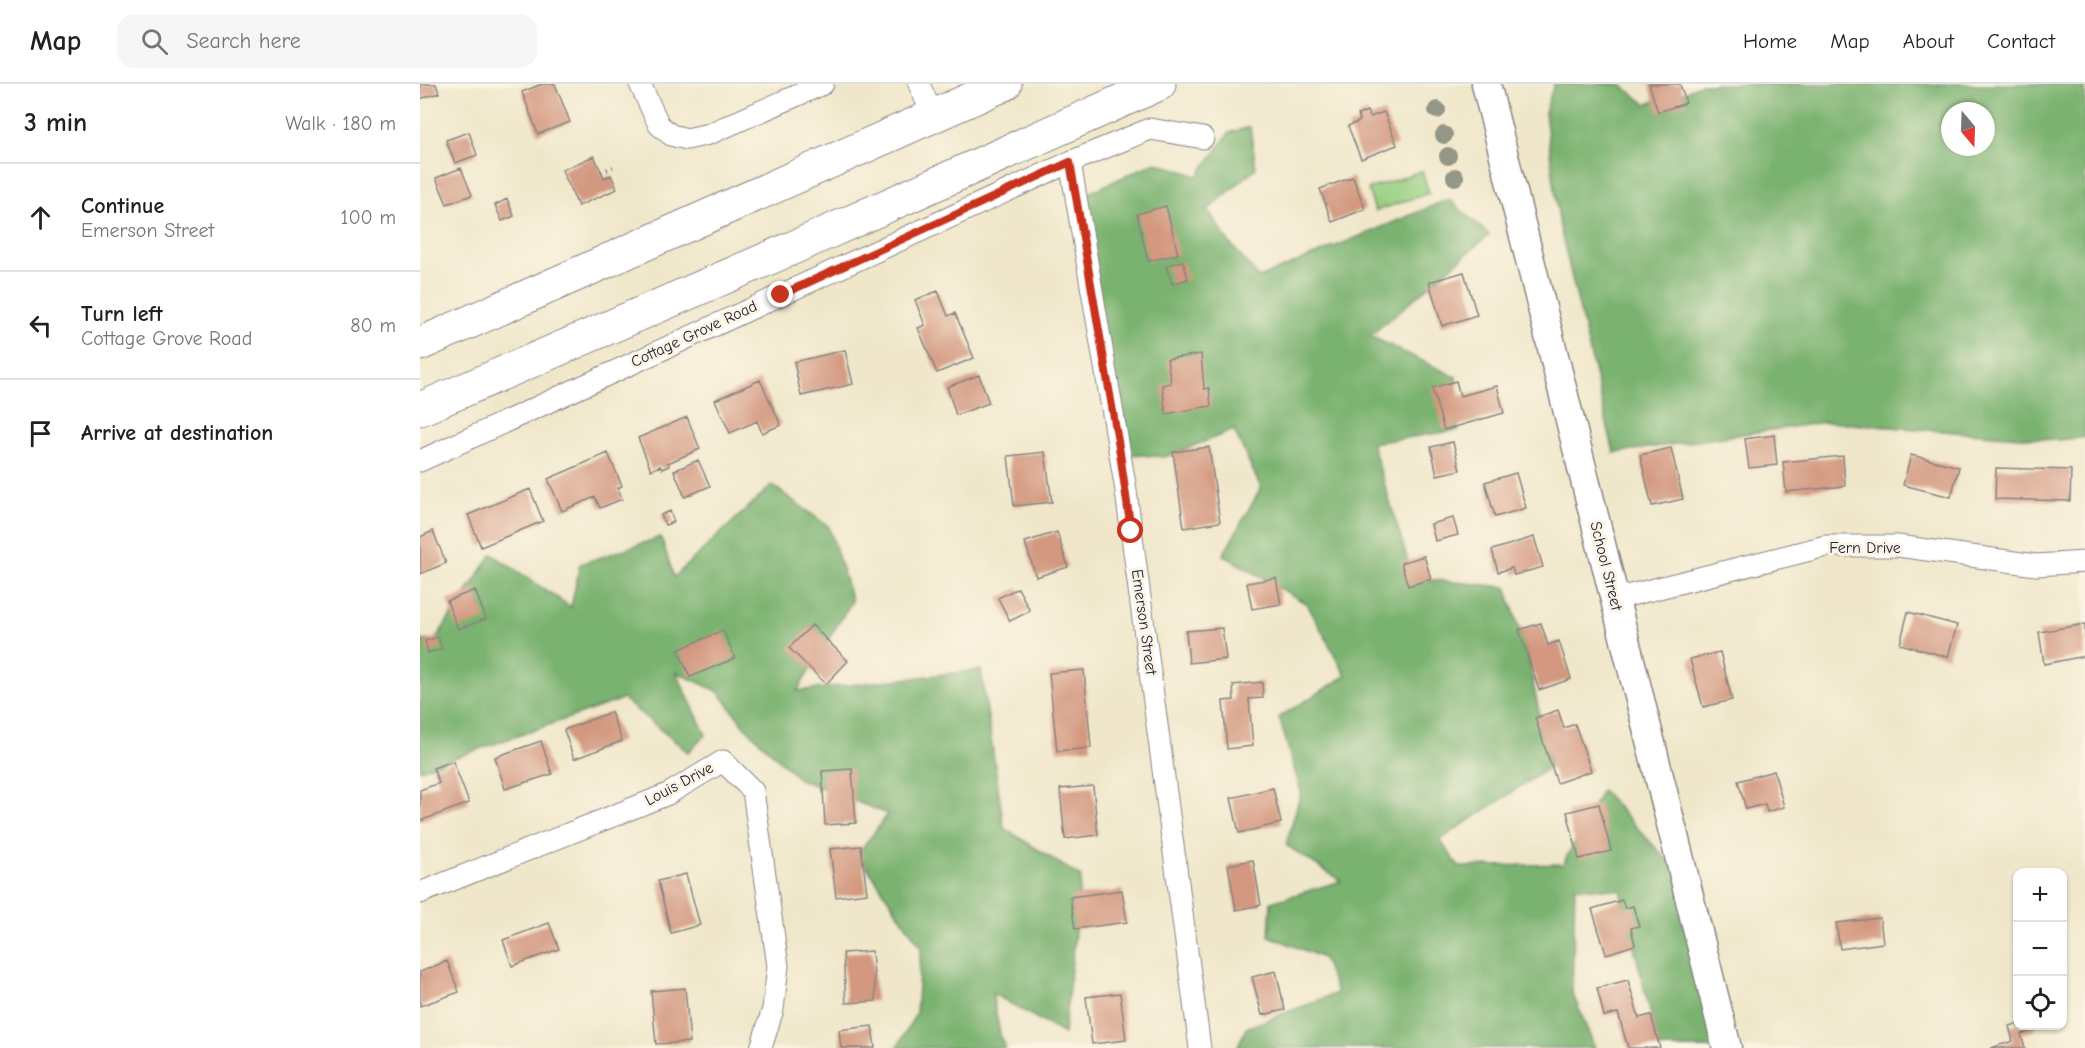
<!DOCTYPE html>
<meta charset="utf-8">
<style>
:root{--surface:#fff;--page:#f6f6f6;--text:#202124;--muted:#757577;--line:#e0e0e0}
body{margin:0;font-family:"Comic Neue",sans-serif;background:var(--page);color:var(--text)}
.controls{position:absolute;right:18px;bottom:18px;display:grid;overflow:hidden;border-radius:12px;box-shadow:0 2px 4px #0004}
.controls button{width:54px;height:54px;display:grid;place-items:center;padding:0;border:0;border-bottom:2px solid var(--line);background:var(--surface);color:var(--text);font:30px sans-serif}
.compass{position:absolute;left:1521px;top:18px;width:54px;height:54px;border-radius:50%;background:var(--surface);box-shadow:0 2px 4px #0004;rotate:161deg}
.stop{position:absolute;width:18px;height:18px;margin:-14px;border:4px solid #c8321e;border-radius:50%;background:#fff}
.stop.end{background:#c8321e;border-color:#fff;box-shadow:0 2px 6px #0008}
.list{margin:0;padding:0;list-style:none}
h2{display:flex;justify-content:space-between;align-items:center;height:78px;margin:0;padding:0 24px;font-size:26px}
h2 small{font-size:20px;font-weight:400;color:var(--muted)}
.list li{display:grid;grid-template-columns:39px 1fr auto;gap:18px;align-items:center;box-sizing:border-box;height:108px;padding:0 24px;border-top:2px solid var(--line)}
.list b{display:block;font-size:22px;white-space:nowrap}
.list p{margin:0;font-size:20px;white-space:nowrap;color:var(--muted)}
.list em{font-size:20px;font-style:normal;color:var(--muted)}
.icon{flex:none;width:33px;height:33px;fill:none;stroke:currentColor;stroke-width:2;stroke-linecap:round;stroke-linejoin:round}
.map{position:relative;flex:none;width:1665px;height:964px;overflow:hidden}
header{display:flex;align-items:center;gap:36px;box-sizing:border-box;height:84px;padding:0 30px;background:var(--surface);border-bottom:2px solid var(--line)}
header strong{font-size:28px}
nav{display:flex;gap:33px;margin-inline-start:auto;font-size:21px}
.search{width:420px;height:54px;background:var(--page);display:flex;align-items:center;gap:15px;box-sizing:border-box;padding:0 21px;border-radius:18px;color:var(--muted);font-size:22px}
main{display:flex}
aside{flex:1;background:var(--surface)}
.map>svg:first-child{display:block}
.green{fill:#99d082;stroke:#5e795e;stroke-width:1.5}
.forest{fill:#7ab270;stroke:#4e6a56;stroke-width:1.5;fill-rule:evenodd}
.building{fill:#d3987f}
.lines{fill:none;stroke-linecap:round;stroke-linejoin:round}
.street-casing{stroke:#898482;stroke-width:23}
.secondary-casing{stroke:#898482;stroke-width:31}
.primary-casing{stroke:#898482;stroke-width:35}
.path{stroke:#898482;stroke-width:4;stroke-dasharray:1.5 4.5;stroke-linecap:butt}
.street{stroke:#fff;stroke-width:21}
.secondary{stroke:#fff;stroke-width:28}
.primary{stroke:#fff;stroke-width:33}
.tree{fill:#929787}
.route{stroke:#c8321e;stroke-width:8}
.labels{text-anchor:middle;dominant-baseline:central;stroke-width:6;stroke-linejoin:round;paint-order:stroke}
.street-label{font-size:16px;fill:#22223b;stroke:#fcf5e5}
</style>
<header>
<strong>Map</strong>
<div class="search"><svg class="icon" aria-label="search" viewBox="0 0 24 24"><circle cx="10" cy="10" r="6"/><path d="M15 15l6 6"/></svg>Search here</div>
<nav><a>Home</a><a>Map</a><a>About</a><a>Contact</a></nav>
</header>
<main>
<aside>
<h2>3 min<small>Walk · 180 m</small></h2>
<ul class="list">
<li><svg class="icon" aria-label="ahead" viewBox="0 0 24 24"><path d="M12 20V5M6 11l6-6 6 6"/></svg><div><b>Continue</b><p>Emerson Street</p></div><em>100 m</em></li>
<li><svg class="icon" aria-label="left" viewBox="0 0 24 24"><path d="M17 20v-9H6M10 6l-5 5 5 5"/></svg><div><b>Turn left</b><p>Cottage Grove Road</p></div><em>80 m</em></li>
<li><svg class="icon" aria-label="arrive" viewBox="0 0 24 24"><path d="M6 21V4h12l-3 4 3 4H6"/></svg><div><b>Arrive at destination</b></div></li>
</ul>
</aside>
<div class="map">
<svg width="1665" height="964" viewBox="0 0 1665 964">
<rect width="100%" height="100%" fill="#fcf5e5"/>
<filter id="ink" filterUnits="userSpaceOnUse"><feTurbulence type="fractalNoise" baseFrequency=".0167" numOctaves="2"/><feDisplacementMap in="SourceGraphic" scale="12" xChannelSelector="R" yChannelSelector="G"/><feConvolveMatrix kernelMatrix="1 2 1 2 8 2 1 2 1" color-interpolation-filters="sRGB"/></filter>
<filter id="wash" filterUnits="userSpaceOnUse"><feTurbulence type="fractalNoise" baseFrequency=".008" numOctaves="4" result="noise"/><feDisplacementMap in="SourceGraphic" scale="24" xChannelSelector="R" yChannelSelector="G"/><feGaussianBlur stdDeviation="1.35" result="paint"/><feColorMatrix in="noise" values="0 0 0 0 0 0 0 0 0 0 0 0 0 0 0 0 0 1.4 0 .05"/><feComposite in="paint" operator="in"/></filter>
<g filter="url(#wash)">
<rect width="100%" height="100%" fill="#f0e7ca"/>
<path class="green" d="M1002,87l7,22 -54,18 -7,-22z"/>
<path class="forest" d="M1134,0h66l26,20 36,-11 20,-9h383v353l-26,3 -233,-18 -212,31 -54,-225 -15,-115zM1530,27h36v36h-36z
M830,43l6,41 -48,42 20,31 31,37 190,-79 40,36 -119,101 86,41 2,53 -86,13 41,135 93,9 21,66 23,114 -110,73 19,27 104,-3 39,-74 82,88 36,170h-61l-39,-158 -45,-3 -3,105 23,56h-358l9,-20 91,-35 -14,-35 -54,-22 2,-34 70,-21 -55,-36 15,-53 -22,-75 67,-41 -39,-72 -84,-49 38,-67 -27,-58 -69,27 -45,-4 -44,-254 79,-37 43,14 31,-43z
M352,401l57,42 23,74 -55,90 184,-21 23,158 77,49 -17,157 -72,-41 9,46 5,9h-109l19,-35 5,-66 -63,-93 30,-40 -89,-35 -55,-53 -25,-34 -43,-20 30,63 -18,17 -65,-53 -203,71v-129l15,-1 57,-86 79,53 9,-43 81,-27 13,40z"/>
<g id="blocks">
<path class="building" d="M0,0h16l3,9 -19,6z
M122,0h13l15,38 -32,12 -16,-42z
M1229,0h31l6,19 -28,9z
M947,27l3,6 14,-5 13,33 -36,14 -13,-33 12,-5 -2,-6z
M49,48l8,23 -22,8 -9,-23z
M174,72l10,22 7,-3 6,14 -39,17 -16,-36z
M41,84l11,27 -25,9 -11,-26z
M933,93l12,32 -33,13 -12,-33z
M87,115l7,17 -12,5 -7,-16z
M746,122l12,48 -30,7 -11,-47z
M763,177l5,18 -16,5 -6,-18z
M1044,188l13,43 -35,11 -13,-44z
M518,207l10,25 7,-3 19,45 -37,15 -19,-45 7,-3 -10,-25z
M425,266l8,34 -52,12 -7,-34z
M781,270l3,35 5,-1 2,18 -45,8 -4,-29 9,-2 -4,-24z
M559,291l10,28 -33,12 -9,-28z
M340,296l21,45 -19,8 -5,-12 -27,12 -15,-33z
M1036,297l4,15 37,-10 7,27 -60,17 -12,-42z
M267,333l13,32 -32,14 1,3 -7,3 -2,-3 -9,4 -13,-32z
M1354,351l3,30 -28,3 -4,-29z
M1033,358l7,28 -23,5 -6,-28z
M789,363l11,75 -36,6 -11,-76z
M1251,364l12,51 -31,7 -12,-51z
M625,368l7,50 -38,4 -6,-50z
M188,369l14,33 -4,2 4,11 -22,9 -5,-11 -33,14 -14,-32z
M1491,371l48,12 -8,30 -48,-12z
M1423,372l2,30 -59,6 -3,-30z
M278,376l12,26 -25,11 -11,-26z
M1576,384l75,2 -1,31 -75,-2z
M1096,389l10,35 -31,9 -10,-35z
M110,405l13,32 -62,26 -13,-32z
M250,427l4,11 -9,3 -4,-10z
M1033,434l5,17 -23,6 -4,-17z
M13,447l13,32 -26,11v-37z
M637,448l11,35 -32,10 -11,-35z
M1114,453l9,30 -29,8 -2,-7 -14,4 -6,-22z
M1004,472l7,23 -23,7 -7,-23z
M856,494l5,26 -29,5 -5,-26z
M598,504l12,23 -20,10 -12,-23z
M55,506l11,29 -28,10 -11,-28z
M1488,528l49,13 -9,32 -48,-13z
M1121,539l7,22 11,-4 12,38 -32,11 -20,-60z
M1665,540v32l-41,8 -5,-32z
M392,541l36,36 -22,23 -37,-36z
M802,544l4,31 -37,4 -3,-32z
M303,546l12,28 -45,19 -12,-27z
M18,553l4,12 -14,4 -3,-12z
M1300,568l12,48 -29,7 -13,-48z
M664,586l7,78 -34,3 -8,-78z
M842,598l1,16 -14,1 4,47 -26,3 -4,-48 11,-1 -1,-15z
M1138,626l6,18 11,-4 16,47 -34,12 -22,-65z
M191,628l11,29 -48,18 -10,-29z
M121,657l11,33 -47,15 -10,-32z
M33,677l16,42 -49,18v-31l19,-7 -6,-15z
M432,685l4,54 -31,2 -3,-54z
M1354,687l10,36 -17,5 -2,-8 -19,5 -8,-28z
M673,702l5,49 -33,4 -5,-50z
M853,704l8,35 -42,10 -8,-35z
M1179,720l12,47 -32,8 -12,-47z
M441,762l6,47 -31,4 -6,-48z
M833,776l8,45 -25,5 -8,-45z
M266,790l14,51 -29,8 -13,-52z
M702,806l5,32 -52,7 -5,-32z
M1202,816l3,8 8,-2 6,20 -8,2 4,17 -29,9 -14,-45z
M1460,834l3,25 -43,6 -4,-26z
M129,839l10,26 -47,17 -9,-26z
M452,867l4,50 -30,2 -3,-50z
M27,877l12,31 -39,14v-34z
M856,887l9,39 -23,5 -10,-38z
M1208,896l11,38 12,-3 9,33h-32l-10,-35 -14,3 -7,-28z
M265,904l5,54 -34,2 -5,-53z
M700,909l6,47 -34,4 -6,-47z
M1598,940v2h16l2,4 -15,4 4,14h-34l22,-7 -4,-15z
M452,942l3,22h-34l-2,-18z"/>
</g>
</g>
<g filter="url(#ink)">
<use href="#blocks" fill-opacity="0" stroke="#898482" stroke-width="1.5"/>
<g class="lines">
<defs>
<path id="street" d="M220,0l19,41 12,10 16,4 22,-5 114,-50
M499,0l14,32
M650,78l55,322 75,564
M0,377l650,-299 80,-33 53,9
M1195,515l211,-53h72l138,19 49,-3
M0,809l248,-99 55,-33 30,30 25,175 -5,43 -12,39"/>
<path id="secondary" d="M1066,0l241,964"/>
<path id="primary" d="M0,260l585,-260
M0,325l384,-166 355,-159"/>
</defs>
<use href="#street" class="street-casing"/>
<use href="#secondary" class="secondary-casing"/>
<use href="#primary" class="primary-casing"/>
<path class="path" d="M181,88l12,-5"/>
<use href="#street" class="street"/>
<use href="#secondary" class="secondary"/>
<use href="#primary" class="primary"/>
</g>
<g class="tree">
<circle cx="1017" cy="26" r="9"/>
<circle cx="1024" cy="51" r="9"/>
<circle cx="1028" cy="72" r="9"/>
<circle cx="1035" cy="93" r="9"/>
</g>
</g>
<g class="lines" filter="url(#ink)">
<path class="route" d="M361,211l289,-133 50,291 11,78"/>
</g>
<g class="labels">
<g class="street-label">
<text transform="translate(274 250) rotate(-25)">Cottage Grove Road</text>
<text x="1445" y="464">Fern Drive</text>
<text transform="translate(1186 482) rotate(76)">School Street</text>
<text transform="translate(724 538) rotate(82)">Emerson Street</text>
<text transform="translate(259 700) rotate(-28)">Louis Drive</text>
</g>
</g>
</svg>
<div class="controls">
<button>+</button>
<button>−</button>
<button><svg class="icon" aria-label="locate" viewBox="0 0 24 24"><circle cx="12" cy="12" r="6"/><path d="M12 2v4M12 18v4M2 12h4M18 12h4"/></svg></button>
</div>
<svg class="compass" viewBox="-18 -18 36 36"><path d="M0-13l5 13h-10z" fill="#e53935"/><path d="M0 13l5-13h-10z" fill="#757577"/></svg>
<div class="stop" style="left:711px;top:447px"></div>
<div class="stop end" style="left:361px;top:211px"></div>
</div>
</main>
